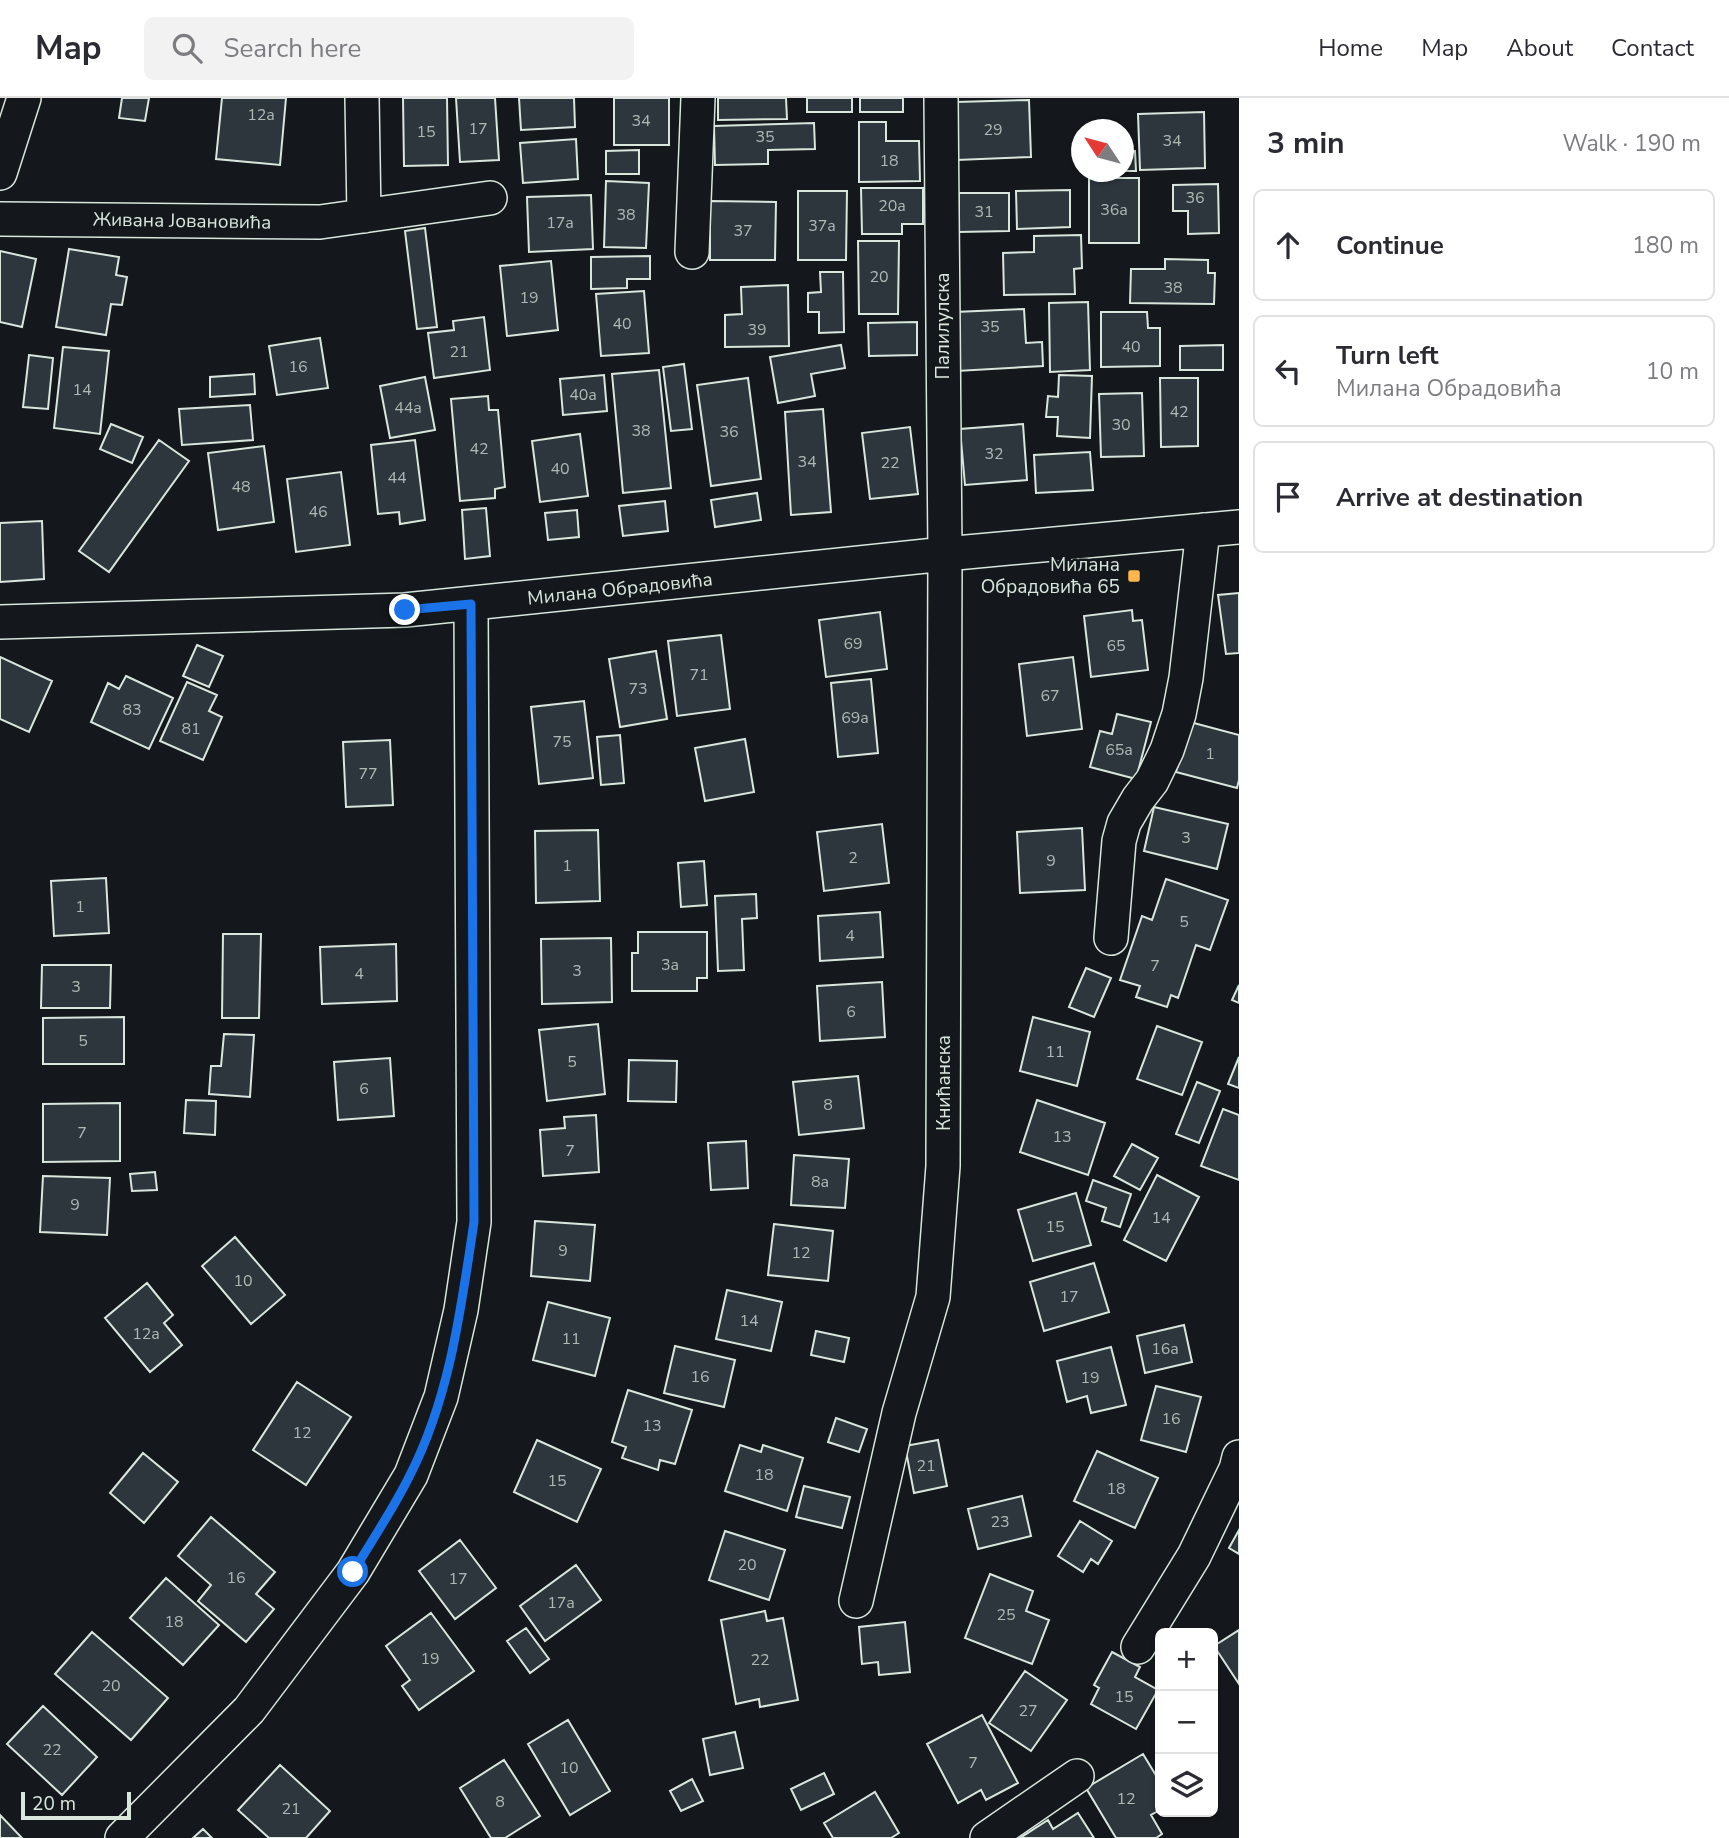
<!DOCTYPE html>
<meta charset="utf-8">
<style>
:root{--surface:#fff;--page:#f2f2f3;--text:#2b2b33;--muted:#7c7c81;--line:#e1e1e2}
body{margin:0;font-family:"Nunito Sans",sans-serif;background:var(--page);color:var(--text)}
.controls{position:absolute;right:21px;bottom:21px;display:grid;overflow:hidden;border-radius:10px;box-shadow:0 2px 5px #0004}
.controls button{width:63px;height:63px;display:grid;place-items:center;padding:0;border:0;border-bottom:2px solid var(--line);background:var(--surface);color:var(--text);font:35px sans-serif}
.compass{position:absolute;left:1071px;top:21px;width:63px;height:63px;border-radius:50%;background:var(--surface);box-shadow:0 2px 5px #0004;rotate:306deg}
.scale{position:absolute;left:21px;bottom:18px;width:110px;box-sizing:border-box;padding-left:7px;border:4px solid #d8e6dc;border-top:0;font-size:19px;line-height:24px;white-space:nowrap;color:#d8e6dc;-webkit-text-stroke:5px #14181c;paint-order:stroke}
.stop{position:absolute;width:21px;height:21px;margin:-16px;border:5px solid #1a73e8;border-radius:50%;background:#fff}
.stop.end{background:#1a73e8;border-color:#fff;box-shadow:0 2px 7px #0008}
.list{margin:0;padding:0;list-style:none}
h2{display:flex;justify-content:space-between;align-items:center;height:91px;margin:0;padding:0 28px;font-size:30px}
h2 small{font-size:23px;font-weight:400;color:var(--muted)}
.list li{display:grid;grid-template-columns:46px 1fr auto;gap:21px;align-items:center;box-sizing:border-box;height:112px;margin:0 14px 14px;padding:0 14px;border:2px solid var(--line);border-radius:10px}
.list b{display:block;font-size:26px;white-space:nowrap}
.list p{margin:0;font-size:23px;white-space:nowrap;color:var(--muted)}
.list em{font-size:23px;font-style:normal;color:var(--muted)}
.icon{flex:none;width:38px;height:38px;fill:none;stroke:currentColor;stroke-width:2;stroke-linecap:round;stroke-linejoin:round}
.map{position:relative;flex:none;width:1239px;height:1740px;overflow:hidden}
header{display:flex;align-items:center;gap:42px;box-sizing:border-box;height:98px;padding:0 35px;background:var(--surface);border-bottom:2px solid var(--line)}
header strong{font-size:33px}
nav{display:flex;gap:38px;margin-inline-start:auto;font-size:24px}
.search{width:490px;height:63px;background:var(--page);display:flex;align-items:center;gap:18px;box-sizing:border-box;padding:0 24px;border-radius:10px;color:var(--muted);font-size:26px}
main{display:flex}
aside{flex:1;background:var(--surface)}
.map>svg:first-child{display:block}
.building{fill:#2c363c;stroke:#d8e6dc;stroke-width:2}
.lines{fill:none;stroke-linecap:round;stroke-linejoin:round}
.street-casing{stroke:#d8e6dc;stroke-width:36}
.street{stroke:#14181c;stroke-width:33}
.route{stroke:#1a73e8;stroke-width:9}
.poi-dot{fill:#ffb74d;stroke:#14181c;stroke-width:2.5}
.labels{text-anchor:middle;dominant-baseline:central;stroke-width:5;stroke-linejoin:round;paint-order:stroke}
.number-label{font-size:16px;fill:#adbab4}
.street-label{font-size:19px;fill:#d8e6dc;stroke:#14181c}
.poi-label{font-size:19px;fill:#d8e6dc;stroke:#14181c;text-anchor:end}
</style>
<header>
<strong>Map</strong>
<div class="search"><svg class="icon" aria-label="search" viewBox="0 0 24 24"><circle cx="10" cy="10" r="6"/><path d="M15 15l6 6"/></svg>Search here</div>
<nav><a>Home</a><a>Map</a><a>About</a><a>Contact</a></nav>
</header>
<main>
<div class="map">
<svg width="1239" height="1740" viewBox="0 0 1239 1740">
<rect width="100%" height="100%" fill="#14181c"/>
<path class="building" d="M122,0h27l-4,23 -26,-3z
M222,0h64l-6,67 -64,-6z
M403,0h44l1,67 -44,1z
M456,0h39l4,62 -39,2z
M519,0h55l1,29 -54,3z
M614,0h55v47h-55z
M718,0h68l1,21 -69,1z
M807,0h45v14h-45z
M860,0h43v14h-43z
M1029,2l2,57 -74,3 -1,-58z
M1204,14l1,56 -65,2 -2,-56z
M859,24h27v19h33l1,40 -61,1z
M814,25l1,26 -47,1v14l-53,1 -1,-39z
M576,41l2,40 -55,4 -3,-40z
M639,52v24h-33v-23z
M1124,53h11l1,20h-12z
M1089,80h50v65h-50z
M606,83l43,2 -3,65 -42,-1z
M1218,86l1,49 -31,1v-23h-15v-26z
M861,90h62v36h-21v10h-40z
M1070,92v37l-53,2 -1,-38z
M798,93h49l-1,69h-48z
M959,95h50v38l-50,1z
M591,97l2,54 -64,3 -2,-55z
M710,103l66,1 -1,58h-65z
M425,130l12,99 -20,2 -12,-98z
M1081,137l1,33 -8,1 1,25 -71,1 -1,-42 31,-1v-16z
M858,143h41l-1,73h-39z
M69,151l50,8 -3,18 11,2 -5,28 -11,-1 -5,31 -50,-8z
M0,153l36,8 -14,68 -22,-5z
M650,158v23h-23v9l-36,1v-32z
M1165,161l43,1v13h7l-1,31 -84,-1 1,-34h34z
M551,163l7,69 -51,6 -7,-70z
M820,174h23l1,60 -25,1v-21h-11v-19l13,-1z
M788,187l1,61 -64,1v-32l17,-1 -1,-27z
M644,193l5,62 -48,3 -5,-62z
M1088,204l2,68 -40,2 -1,-69z
M1024,211l2,34 16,-1 1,24 -86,5 -2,-59z
M1101,214h46l1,16h12v38l-59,1z
M484,219l6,53 -56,8 -6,-45 26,-3 -1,-9z
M917,224v33l-48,1 -1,-33z
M320,240l8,50 -51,7 -8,-49z
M841,247l4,23 -34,6 4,22 -37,7 -8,-46z
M1223,247v25h-43v-24z
M63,249l46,4 -9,83 -46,-6z
M29,257l24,3 -5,51 -25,-2z
M684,266l8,65 -21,2 -8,-64z
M659,272l12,118 -48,5 -11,-119z
M254,276l1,20 -45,3v-20z
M604,277l3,36 -44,4 -3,-36z
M1059,277l33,1 -2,62 -33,-2 1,-19h-12l2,-21 10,1z
M425,279l10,53 -45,8 -10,-52z
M748,280l13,101 -50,7 -14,-101z
M1160,280h38v68l-37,1z
M1142,295l2,63 -43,1 -2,-63z
M488,298l1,14h9l7,77 -10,2v9l-35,3 -9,-102z
M250,307l3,35 -71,5 -3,-36z
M823,311l8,103 -40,3 -6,-103z
M111,326l32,13 -11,26 -32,-14z
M1023,326l4,56 -62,5 -5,-56z
M910,329l8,67 -48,5 -8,-66z
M580,336l8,62 -48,6 -8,-61z
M159,342l30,21 -80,111 -30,-21z
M415,342l10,80 -25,4 -1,-12 -21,2 -7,-69z
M264,348l10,76 -56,8 -10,-77z
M1090,354l3,38 -57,3 -2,-38z
M341,374l9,73 -54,7 -9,-73z
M757,395l4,27 -46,7 -4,-27z
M665,403l3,30 -45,5 -4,-30z
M486,410l4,48 -25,3 -3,-49z
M577,412l2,27 -31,3 -3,-27z
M42,423l2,58 -44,3v-59z
M1239,495v60l-13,1 -8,-59z
M1132,512l1,11 9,-1 6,50 -57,7 -7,-61z
M880,514l7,57 -61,8 -7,-57z
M721,537l9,74 -53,7 -9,-75z
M197,547l26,11 -14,31 -26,-11z
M656,553l11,68 -47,8 -11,-68z
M0,559l52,24 -23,51 -29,-13z
M1073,559l9,72 -55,7 -8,-72z
M126,578l47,22 -24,51 -58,-27 17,-39 11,6z
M871,581l7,74 -40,4 -7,-74z
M187,584l30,13 -8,16 13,6 -19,43 -43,-19z
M584,603l9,77 -54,6 -8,-77z
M1117,616l34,8 -15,57 -46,-12 10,-36 12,3z
M1190,624l49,13v45l-2,8 -61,-16z
M620,637l4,48 -23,2 -4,-48z
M745,641l9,53 -49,9 -10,-53z
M390,642l3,65 -47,2 -3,-65z
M1154,709l74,17 -11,45 -73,-18z
M882,726l7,59 -65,8 -7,-59z
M1082,730l3,62 -65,3 -3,-61z
M598,732l2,71 -64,2 -1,-72z
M704,763l3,44 -26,2 -3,-44z
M106,780l3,55 -55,3 -3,-55z
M1166,781l62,21 -18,50 -14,-5 -18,53 -7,-3 -4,12 -31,-10 4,-11 -20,-6 22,-64 10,4z
M756,796l1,24 -15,1 2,51 -26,1 -3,-75z
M880,814l3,45 -63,4 -2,-45z
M638,834h69v46h-10v13h-65v-38h6z
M223,836h38l-2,84h-37z
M611,840l1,64 -70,2 -1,-65z
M396,846l1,57 -75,3 -2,-57z
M42,867h69l-1,43h-69z
M1086,870l25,10 -17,39 -25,-10z
M882,884l3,55 -65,4 -3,-55z
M1239,887v18l-7,-3z
M124,919v47h-81v-46z
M1033,919l57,15 -13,54 -57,-15z
M598,926l7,70 -58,7 -8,-71z
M1157,928l45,16 -20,53 -45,-16z
M224,936l30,1 -4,62 -41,-3 2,-28h10z
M1239,959v31l-11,-4z
M390,960l4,58 -56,4 -4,-58z
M629,962l48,1 -1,41 -48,-1z
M858,978l6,52 -65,7 -6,-53z
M1197,984l23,9 -21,52 -23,-9z
M186,1002l30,1 -1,34 -31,-2z
M1037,1002l68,23 -17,52 -68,-23z
M120,1005v58l-77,1v-58z
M1223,1011l16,6v65l-38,-14z
M596,1017l3,57 -56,4 -3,-46 25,-2 -1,-11z
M746,1043l2,47 -37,2 -3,-47z
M1132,1046l26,14 -18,32 -26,-14z
M794,1057l55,4 -4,49 -54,-3z
M155,1074l2,18 -25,1 -2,-17z
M1157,1077l42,22 -33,64 -42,-21z
M43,1078l67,2 -3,57 -67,-3z
M1093,1082l38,14 -11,33 -18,-6 4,-13 -20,-7z
M1076,1095l15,52 -58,16 -15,-51z
M535,1123l60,4 -5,56 -59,-5z
M774,1126l59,7 -5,50 -60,-6z
M235,1139l50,58 -34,29 -49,-58z
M1094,1165l15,49 -65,19 -14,-49z
M147,1185l26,32 -9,8 18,22 -32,27 -45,-54z
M727,1192l55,12 -11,49 -55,-12z
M548,1204l62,16 -15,58 -62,-16z
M1184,1227l8,37 -47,11 -8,-37z
M816,1233l33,7 -5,24 -33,-7z
M675,1248l60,14 -11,47 -60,-14z
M1111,1249l15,58 -35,8 -4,-17 -20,6 -10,-41z
M297,1284l54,35 -45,68 -53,-35z
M1156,1288l45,11 -15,55 -45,-12z
M628,1292l64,20 -17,54 -15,-4 -2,10 -36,-12 4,-11 -14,-5z
M836,1320l31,11 -8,23 -31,-10z
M537,1342l64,29 -24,53 -63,-30z
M938,1342l9,46 -33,7 -9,-47z
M740,1347l21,7 2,-7 40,13 -16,53 -62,-20z
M1097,1353l61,27 -23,50 -61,-27z
M143,1355l35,29 -34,41 -34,-30z
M804,1388l46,11 -8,31 -46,-11z
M1022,1398l9,40 -53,13 -10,-40z
M211,1419l64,55 -19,22 18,15 -28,33 -48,-41 13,-16 -33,-29z
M1080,1423l32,20 -14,23 -7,-5 -8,13 -25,-16z
M1239,1432v24l-10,-6z
M725,1433l60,19 -16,50 -60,-20z
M460,1442l36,48 -41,31 -36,-48z
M576,1467l25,35 -56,41 -25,-35z
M990,1476l43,17 -7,20 23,9 -17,44 -67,-26z
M166,1480l53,47 -36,40 -53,-47z
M765,1513l2,10 16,-3 15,82 -38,7 -1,-8 -23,5 -15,-84z
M431,1515l43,58 -55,39 -17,-24 8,-6 -24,-34z
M905,1524l5,50 -31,3 -1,-13 -16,2 -3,-37z
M526,1530l23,31 -19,14 -23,-32z
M1239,1532v54l-25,-38z
M92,1534l76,66 -37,42 -76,-66z
M1112,1554l28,15 -5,10 23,13 -22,39 -45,-25 8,-16 -5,-3z
M1025,1573l42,29 -36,51 -42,-28z
M43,1608l54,51 -35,38 -55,-51z
M982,1617l36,68 -32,17 -5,-10 -23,13 -31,-59z
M568,1622l42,71 -40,24 -42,-71z
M735,1634l8,36 -33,7 -7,-36z
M1143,1656l17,28v28l-9,5 11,19 -6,4h-40l-30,-50z
M504,1662l36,56 -35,22h-14l-31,-50z
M280,1667l50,46 -24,27h-37l-31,-28z
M824,1675l10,21 -33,16 -10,-21z
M692,1681l11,22 -22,10 -11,-20z
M875,1694l24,41 -8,5h-58l-9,-15z
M1078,1715l16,25h-74l28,-18 5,9z
M0,1717l22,23h-22z
M203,1731l9,9h-19z"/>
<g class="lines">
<defs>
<path id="street" d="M362,0l2,118
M0,75l24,-75
M0,121l320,3 170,-24
M692,154l6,-154
M0,524l405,-12 540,-56 294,-27
M1111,840l8,-97 5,-18 14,-24 14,-18 15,-31 12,-36 7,-36 17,-148
M856,1503l43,-188 34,-116 10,-131 2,-612 -4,-456
M1138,1549l56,-91 42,-87 3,-12
M122,1740l127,-128 104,-138 58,-97 30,-78 20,-87 13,-88 -3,-617
M987,1740l90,-62"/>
</defs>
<use href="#street" class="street-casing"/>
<use href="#street" class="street"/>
</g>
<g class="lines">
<path class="route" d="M353,1474c19,-32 41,-64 57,-97 40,-78 51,-167 64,-253l-3,-618 -66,6"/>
</g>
<rect class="poi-dot" x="1127" y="471" width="14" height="14" rx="3.5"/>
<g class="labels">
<g class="number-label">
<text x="261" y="17">12a</text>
<text x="641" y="23">34</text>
<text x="478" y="31">17</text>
<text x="993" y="32">29</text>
<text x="426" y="34">15</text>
<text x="765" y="39">35</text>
<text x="1172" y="43">34</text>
<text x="889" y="63">18</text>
<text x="1195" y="100">36</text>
<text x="892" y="108">20a</text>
<text x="1114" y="112">36a</text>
<text x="984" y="114">31</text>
<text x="626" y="117">38</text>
<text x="560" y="125">17a</text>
<text x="822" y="128">37a</text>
<text x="743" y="133">37</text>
<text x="879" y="179">20</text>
<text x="1173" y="190">38</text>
<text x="529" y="200">19</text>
<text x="622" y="226">40</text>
<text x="990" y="229">35</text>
<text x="757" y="232">39</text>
<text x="1131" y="249">40</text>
<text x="459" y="254">21</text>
<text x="298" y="269">16</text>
<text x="82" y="292">14</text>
<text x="583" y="297">40a</text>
<text x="408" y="310">44a</text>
<text x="1179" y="314">42</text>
<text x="1121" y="327">30</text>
<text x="641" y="333">38</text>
<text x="729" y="334">36</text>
<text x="479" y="351">42</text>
<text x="994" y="356">32</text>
<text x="807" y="364">34</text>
<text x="890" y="365">22</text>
<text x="560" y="371">40</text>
<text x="397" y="380">44</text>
<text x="241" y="389">48</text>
<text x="318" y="414">46</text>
<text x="853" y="546">69</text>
<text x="1116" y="548">65</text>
<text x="699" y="577">71</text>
<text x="638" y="591">73</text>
<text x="1050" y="598">67</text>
<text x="132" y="612">83</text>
<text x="855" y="620">69a</text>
<text x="191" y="631">81</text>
<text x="562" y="644">75</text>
<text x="1119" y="652">65a</text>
<text x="1210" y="656">1</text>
<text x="368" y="676">77</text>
<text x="1186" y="740">3</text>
<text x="853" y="760">2</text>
<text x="1051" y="763">9</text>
<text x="567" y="768">1</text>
<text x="80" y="809">1</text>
<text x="1184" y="824">5</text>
<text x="850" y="838">4</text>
<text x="670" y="867">3a</text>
<text x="1155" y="868">7</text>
<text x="577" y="873">3</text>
<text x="359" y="876">4</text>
<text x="76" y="889">3</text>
<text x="851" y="914">6</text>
<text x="83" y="943">5</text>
<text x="1055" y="954">11</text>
<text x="572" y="964">5</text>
<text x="364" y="991">6</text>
<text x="828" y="1007">8</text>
<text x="82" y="1035">7</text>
<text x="1062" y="1039">13</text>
<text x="570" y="1053">7</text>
<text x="820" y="1084">8a</text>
<text x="75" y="1107">9</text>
<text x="1161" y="1120">14</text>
<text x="1055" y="1129">15</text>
<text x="563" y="1153">9</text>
<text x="801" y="1155">12</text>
<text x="243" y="1183">10</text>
<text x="1069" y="1199">17</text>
<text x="749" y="1223">14</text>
<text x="146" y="1236">12a</text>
<text x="571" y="1241">11</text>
<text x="1165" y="1251">16a</text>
<text x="700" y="1279">16</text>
<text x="1090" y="1280">19</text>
<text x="1171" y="1321">16</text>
<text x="652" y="1328">13</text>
<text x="302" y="1335">12</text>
<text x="926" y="1368">21</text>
<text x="764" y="1377">18</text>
<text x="557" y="1383">15</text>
<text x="1116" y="1391">18</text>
<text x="1000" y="1424">23</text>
<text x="747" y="1467">20</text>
<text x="236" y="1480">16</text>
<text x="458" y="1481">17</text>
<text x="561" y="1505">17a</text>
<text x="1006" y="1517">25</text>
<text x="174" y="1524">18</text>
<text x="430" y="1561">19</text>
<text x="760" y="1562">22</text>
<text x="111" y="1588">20</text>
<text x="1124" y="1599">15</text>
<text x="1028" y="1613">27</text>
<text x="52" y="1652">22</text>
<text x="973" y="1665">7</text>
<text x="569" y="1670">10</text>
<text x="1126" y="1701">12</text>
<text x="500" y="1704">8</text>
<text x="291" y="1711">21</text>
</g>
<g class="street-label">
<text transform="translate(182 123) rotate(1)">Живана Јовановића</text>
<text transform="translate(943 228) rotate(-90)">Палилулска</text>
<text transform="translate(620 491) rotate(-6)">Милана Обрадовића</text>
<text transform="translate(944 985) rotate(-90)">Книћанска</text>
</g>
<g class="poi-label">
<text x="1120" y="467">Милана<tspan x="1120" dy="22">Обрадовића 65</tspan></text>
</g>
</g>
</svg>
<div class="controls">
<button>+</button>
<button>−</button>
<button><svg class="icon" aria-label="layers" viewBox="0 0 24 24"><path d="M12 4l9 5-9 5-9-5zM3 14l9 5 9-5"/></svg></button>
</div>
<svg class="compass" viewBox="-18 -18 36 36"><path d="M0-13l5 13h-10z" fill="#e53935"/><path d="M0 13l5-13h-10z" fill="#7c7c81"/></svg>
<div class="scale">20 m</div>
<div class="stop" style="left:353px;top:1474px"></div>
<div class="stop end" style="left:405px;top:512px"></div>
</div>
<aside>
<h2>3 min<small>Walk · 190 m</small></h2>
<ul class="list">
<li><svg class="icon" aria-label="ahead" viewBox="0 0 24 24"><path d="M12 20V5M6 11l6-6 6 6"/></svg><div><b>Continue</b></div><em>180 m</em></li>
<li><svg class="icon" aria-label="left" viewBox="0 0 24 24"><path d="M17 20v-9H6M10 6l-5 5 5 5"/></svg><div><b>Turn left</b><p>Милана Обрадовића</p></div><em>10 m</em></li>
<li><svg class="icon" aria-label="arrive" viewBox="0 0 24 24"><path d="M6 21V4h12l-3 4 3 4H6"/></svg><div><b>Arrive at destination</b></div></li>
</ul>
</aside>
</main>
